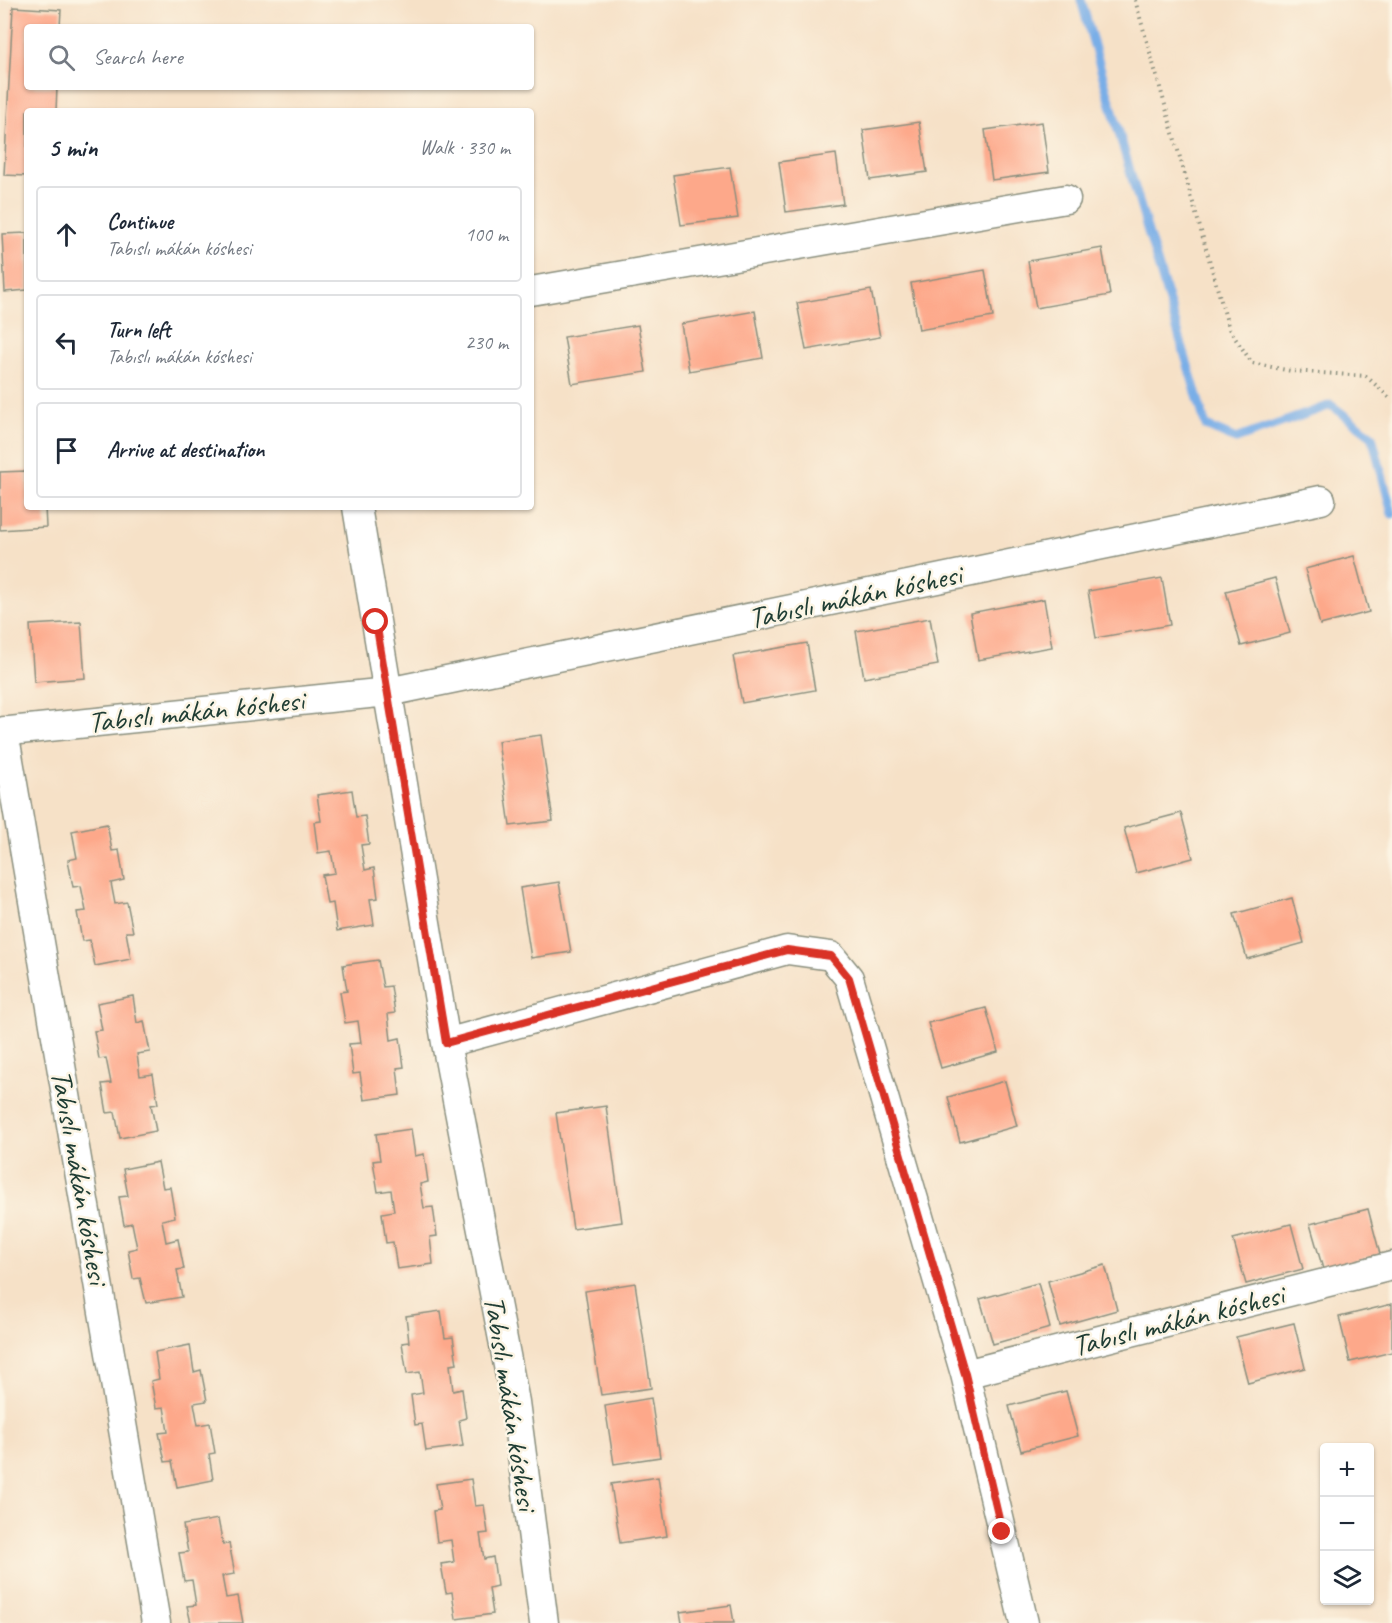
<!DOCTYPE html>
<meta charset="utf-8">
<style>
:root{--surface:#fff;--page:#f6f6f7;--text:#1f2937;--muted:#747a83;--line:#e0e1e3}
body{margin:0;font-family:Caveat,sans-serif;background:var(--page);color:var(--text)}
.controls{position:absolute;right:18px;bottom:18px;display:grid;overflow:hidden;border-radius:6px;box-shadow:0 2px 4px #0004}
.controls button{width:54px;height:54px;display:grid;place-items:center;padding:0;border:0;border-bottom:2px solid var(--line);background:var(--surface);color:var(--text);font:30px sans-serif}
.stop{position:absolute;width:18px;height:18px;margin:-14px;border:4px solid #d93025;border-radius:50%;background:#fff}
.stop.end{background:#d93025;border-color:#fff;box-shadow:0 2px 6px #0008}
.list{margin:0;padding:0;list-style:none}
h2{display:flex;justify-content:space-between;align-items:center;height:78px;margin:0;padding:0 24px;font-size:26px}
h2 small{font-size:20px;font-weight:400;color:var(--muted)}
.list li{display:grid;grid-template-columns:39px 1fr auto;gap:18px;align-items:center;box-sizing:border-box;height:96px;margin:0 12px 12px;padding:0 12px;border:2px solid var(--line);border-radius:6px}
.list b{display:block;font-size:22px;white-space:nowrap}
.list p{margin:0;font-size:20px;white-space:nowrap;color:var(--muted)}
.list em{font-size:20px;font-style:normal;color:var(--muted)}
.icon{flex:none;width:33px;height:33px;fill:none;stroke:currentColor;stroke-width:2;stroke-linecap:round;stroke-linejoin:round}
.map{position:relative;flex:none;width:1392px;height:1623px;overflow:hidden}
.search{position:absolute;background:var(--surface);box-shadow:0 2px 4px #0004;left:24px;top:24px;width:510px;height:66px;display:flex;align-items:center;gap:15px;box-sizing:border-box;padding:0 21px;border-radius:6px;color:var(--muted);font-size:22px}
.panel{position:absolute;background:var(--surface);box-shadow:0 2px 4px #0004;left:24px;top:108px;width:510px;height:402px;border-radius:6px}
.map>svg:first-child{display:block}
.lines{fill:none;stroke-linecap:round;stroke-linejoin:round}
.stream{stroke:#79aee7;stroke-width:9}
.building{fill:#fda88a}
.minor-casing{stroke:#8a8f7e;stroke-width:31}
.path{stroke:#8a8f7e;stroke-width:4;stroke-dasharray:1.5 4.5;stroke-linecap:butt}
.minor{stroke:#fff;stroke-width:28}
.route{stroke:#d93025;stroke-width:8}
.labels{text-anchor:middle;dominant-baseline:central;stroke-width:5;stroke-linejoin:round;paint-order:stroke}
.street-label{font-size:30px;fill:#1f3d34;stroke:#fcf5e5}
</style>
<div class="map">
<svg width="1392" height="1623" viewBox="0 0 1392 1623">
<rect width="100%" height="100%" fill="#fcf5e5"/>
<filter id="ink" filterUnits="userSpaceOnUse"><feTurbulence type="fractalNoise" baseFrequency=".0167" numOctaves="2"/><feDisplacementMap in="SourceGraphic" scale="12" xChannelSelector="R" yChannelSelector="G"/><feConvolveMatrix kernelMatrix="1 2 1 2 8 2 1 2 1" color-interpolation-filters="sRGB"/></filter>
<filter id="wash" filterUnits="userSpaceOnUse"><feTurbulence type="fractalNoise" baseFrequency=".008" numOctaves="4" result="noise"/><feDisplacementMap in="SourceGraphic" scale="24" xChannelSelector="R" yChannelSelector="G"/><feGaussianBlur stdDeviation="1.35" result="paint"/><feColorMatrix in="noise" values="0 0 0 0 0 0 0 0 0 0 0 0 0 0 0 0 0 1.4 0 .05"/><feComposite in="paint" operator="in"/></filter>
<g filter="url(#wash)">
<rect width="100%" height="100%" fill="#f6e1c7"/>
<g class="lines">
<path class="stream" d="M1081,0l51,178 74,248 30,13 95,-34 41,31 20,78"/>
</g>
<g id="blocks">
<path class="building" d="M13,7l48,3 -1,17h-33v60h30l-1,24h-29v65l-23,-1z
M919,122l8,50 -57,8 -7,-50z
M1042,122l7,50 -57,8 -7,-50z
M836,154l7,50 -57,8 -7,-50z
M730,167l8,51 -57,7 -8,-50z
M27,233v57l-22,2 -3,-58z
M1102,248l8,47 -74,13 -8,-47z
M985,270l8,47 -74,13 -8,-47z
M871,290l9,47 -74,13 -9,-47z
M755,311l8,47 -74,13 -8,-47z
M638,325l8,47 -74,12 -8,-47z
M27,471v36h18l1,20 -46,3v-58z
M1354,556l15,56 -49,13 -15,-56z
M1162,578l8,47 -74,13 -8,-47z
M1275,578l15,55 -49,13 -15,-55z
M1044,599l8,48 -74,13 -8,-47z
M930,618l8,47 -74,13 -8,-47z
M81,622l4,56 -51,4 -4,-57z
M807,643l8,47 -73,13 -9,-47z
M541,735l12,86 -43,5 -12,-85z
M352,790l4,27 9,-1 4,28 -8,1 4,25 9,-2 4,30 -8,1 4,26 -37,6 -4,-28 -6,1 -5,-29 13,-2 -4,-22 -13,2 -4,-31 7,-1 -4,-26z
M1181,813l12,45 -57,15 -12,-45z
M107,824l5,27 7,-1 5,30 -13,3 4,21 12,-2 6,30h-7l5,27 -36,7 -5,-26 -8,1 -5,-29 9,-1 -5,-25 -8,1 -5,-27 9,-2 -5,-27z
M559,882l12,70 -40,6 -11,-70z
M1292,898l12,45 -57,16 -13,-45z
M378,960l5,27 8,-1 4,27 -7,1 3,26 9,-2 4,29 -7,1 3,27 -36,5 -4,-27 -7,1 -4,-30 12,-1 -3,-22 -13,2 -5,-31 7,-1 -4,-26z
M133,996l4,27 7,-2 6,31 -13,2 3,22 13,-2 5,30 -7,1 5,26 -36,7 -5,-26 -8,1 -5,-29 9,-1 -5,-25 -7,1 -5,-28 8,-1 -5,-27z
M986,1008l12,44 -57,16 -13,-45z
M1005,1081l12,45 -57,16 -12,-45z
M606,1106l16,116 -49,7 -17,-116z
M411,1129l4,27 9,-2 4,28 -8,2 4,24 9,-1 4,29 -7,1 3,27 -36,5 -4,-27 -7,1 -4,-30 12,-2 -3,-21 -13,2 -5,-31 7,-1 -4,-26z
M158,1162l5,26 7,-1 5,30 -13,3 4,22 12,-3 6,30 -7,1 5,27 -36,6 -6,-25 -7,1 -5,-29 9,-2 -5,-25 -8,2 -5,-28 9,-1 -5,-27z
M1368,1209l12,45 -57,15 -13,-45z
M1291,1224l12,45 -57,15 -13,-45z
M1105,1265l12,45 -57,16 -12,-45z
M635,1283l16,105 -50,7 -16,-104z
M1038,1283l12,45 -57,16 -13,-45z
M1392,1304v48l-42,10 -11,-45z
M441,1311l4,27 8,-1 4,27 -7,1 3,26 9,-2 4,29 -7,2 4,26 -37,5 -4,-27 -7,1 -4,-30 12,-2 -3,-21 -13,2 -5,-31 7,-1 -3,-26z
M1294,1323l11,45 -57,15 -12,-46z
M190,1345l4,27 7,-2 6,31 -13,2 4,22 12,-2 5,30 -6,1 4,26 -36,7 -5,-26 -7,1 -6,-29 9,-1 -4,-25 -8,1 -5,-27 8,-2 -4,-27z
M1066,1391l12,45 -57,15 -12,-45z
M651,1398l9,59 -46,7 -9,-58z
M658,1477l9,59 -47,7 -9,-59z
M471,1479l4,27 9,-1 4,28 -8,1 4,25 9,-2 4,29 -8,2 4,26 -37,5 -4,-27 -6,1 -5,-29 13,-2 -3,-22 -14,2 -4,-31 7,-1 -4,-26z
M218,1519l5,26 6,-2 6,31 -13,2 4,22 12,-2 5,27h-52l-4,-17 9,-1 -4,-25 -8,1 -5,-28 9,-1 -5,-27z
M731,1605l3,18h-52l-2,-11z"/>
</g>
</g>
<g filter="url(#ink)">
<use href="#blocks" fill-opacity="0" stroke="#8a8f7e" stroke-width="1.5"/>
<g class="lines">
<defs>
<path id="minor" d="M531,291l535,-92
M357,507l89,536 69,359 29,221
M4,731l152,892
M0,732l388,-40 933,-192
M446,1043l341,-93 44,6 18,22 116,396 59,249
M965,1374l427,-108"/>
</defs>
<use href="#minor" class="minor-casing"/>
<path class="path" d="M1135,0l94,329 23,34 39,8 75,5 26,24"/>
<use href="#minor" class="minor"/>
</g>
</g>
<g class="lines" filter="url(#ink)">
<path class="route" d="M376,622l70,421 341,-93 44,6 18,22 116,396 37,158"/>
</g>
<g class="labels">
<g class="street-label">
<text transform="translate(855 596) rotate(-12)">Tabıslı mákán kóshesi</text>
<text transform="translate(196 711) rotate(-6)">Tabıslı mákán kóshesi</text>
<text transform="translate(80 1177) rotate(80)">Tabıslı mákán kóshesi</text>
<text transform="translate(1178 1320) rotate(-14)">Tabıslı mákán kóshesi</text>
<text transform="translate(511 1403) rotate(81)">Tabıslı mákán kóshesi</text>
</g>
</g>
</svg>
<div class="controls">
<button>+</button>
<button>−</button>
<button><svg class="icon" aria-label="layers" viewBox="0 0 24 24"><path d="M12 4l9 5-9 5-9-5zM3 14l9 5 9-5"/></svg></button>
</div>
<div class="stop" style="left:376px;top:622px"></div>
<div class="stop end" style="left:1002px;top:1532px"></div>
<div class="search"><svg class="icon" aria-label="search" viewBox="0 0 24 24"><circle cx="10" cy="10" r="6"/><path d="M15 15l6 6"/></svg>Search here</div>
<section class="panel">
<h2>5 min<small>Walk · 330 m</small></h2>
<ul class="list">
<li><svg class="icon" aria-label="ahead" viewBox="0 0 24 24"><path d="M12 20V5M6 11l6-6 6 6"/></svg><div><b>Continue</b><p>Tabıslı mákán kóshesi</p></div><em>100 m</em></li>
<li><svg class="icon" aria-label="left" viewBox="0 0 24 24"><path d="M17 20v-9H6M10 6l-5 5 5 5"/></svg><div><b>Turn left</b><p>Tabıslı mákán kóshesi</p></div><em>230 m</em></li>
<li><svg class="icon" aria-label="arrive" viewBox="0 0 24 24"><path d="M6 21V4h12l-3 4 3 4H6"/></svg><div><b>Arrive at destination</b></div></li>
</ul>
</section>
</div>
